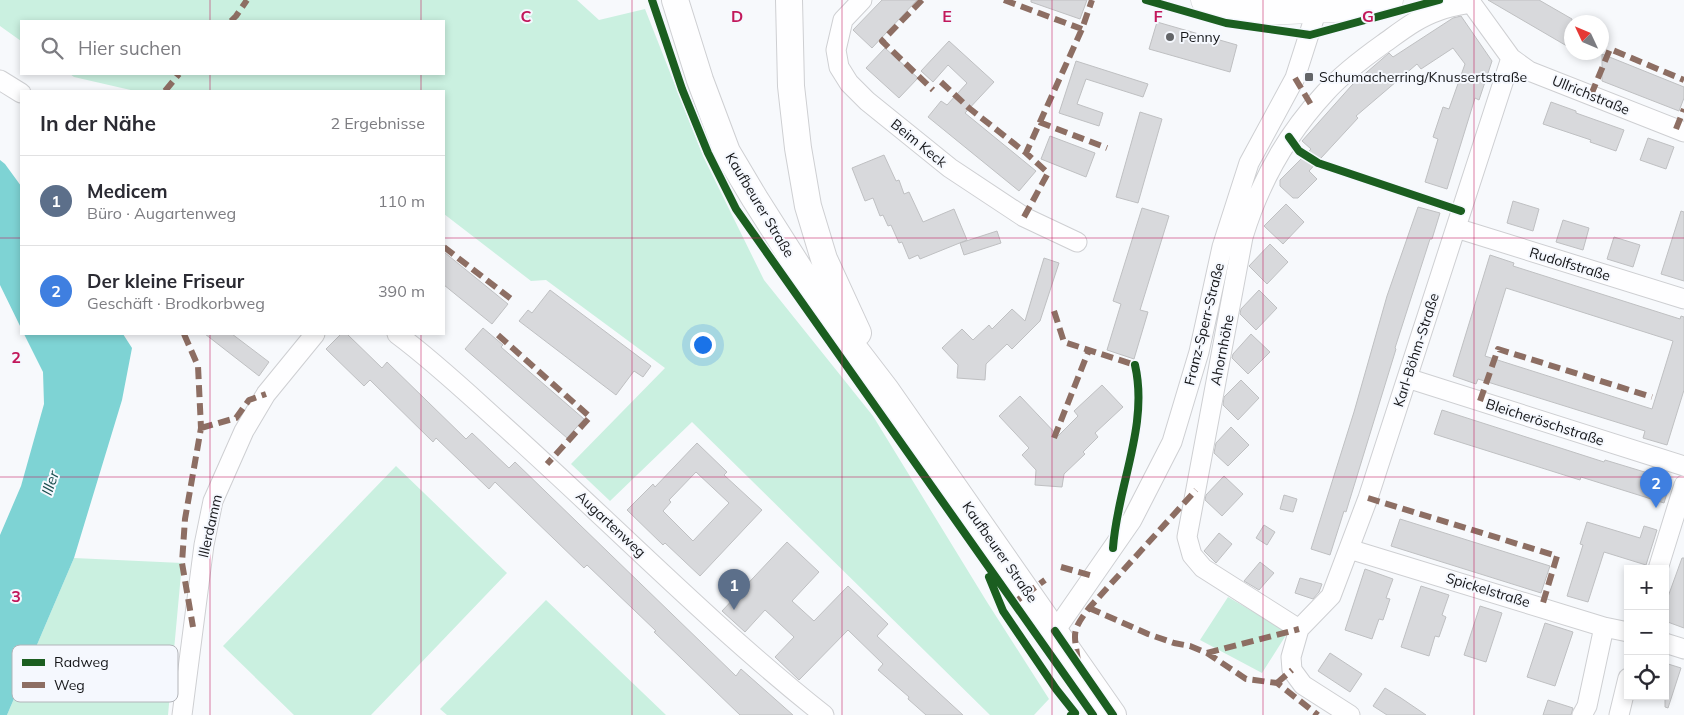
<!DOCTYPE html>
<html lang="de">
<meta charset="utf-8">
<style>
:root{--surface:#fff;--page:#f2f2f3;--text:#2b2b33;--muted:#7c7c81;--line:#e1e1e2;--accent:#ea580c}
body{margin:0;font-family:Mulish,sans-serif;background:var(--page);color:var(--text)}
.controls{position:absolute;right:15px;bottom:15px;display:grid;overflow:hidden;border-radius:0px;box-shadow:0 2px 8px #0003}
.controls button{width:45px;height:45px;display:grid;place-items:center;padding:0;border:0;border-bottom:1px solid var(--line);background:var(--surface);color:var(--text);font:25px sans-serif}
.compass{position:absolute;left:1564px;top:15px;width:45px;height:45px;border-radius:50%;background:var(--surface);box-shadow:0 2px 8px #0003;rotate:314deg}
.you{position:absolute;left:702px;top:344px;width:18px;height:18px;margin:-12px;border:4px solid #fff;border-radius:50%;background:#1a73e8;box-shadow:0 0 0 8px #1a73e833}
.badge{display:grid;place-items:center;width:32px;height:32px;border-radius:50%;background:var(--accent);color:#fff;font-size:16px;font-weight:700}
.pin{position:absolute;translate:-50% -41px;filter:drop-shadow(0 1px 2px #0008)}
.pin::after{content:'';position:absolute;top:26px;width:18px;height:15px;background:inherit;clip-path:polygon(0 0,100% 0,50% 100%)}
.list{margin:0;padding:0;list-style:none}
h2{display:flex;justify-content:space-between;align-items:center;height:65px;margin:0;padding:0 20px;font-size:21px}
h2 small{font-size:16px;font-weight:400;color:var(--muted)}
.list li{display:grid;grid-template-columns:32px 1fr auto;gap:15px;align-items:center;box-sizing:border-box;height:90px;padding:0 20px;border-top:1px solid var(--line)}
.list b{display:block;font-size:19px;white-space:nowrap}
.list p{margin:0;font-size:16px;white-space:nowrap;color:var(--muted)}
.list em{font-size:16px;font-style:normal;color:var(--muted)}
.icon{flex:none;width:28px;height:28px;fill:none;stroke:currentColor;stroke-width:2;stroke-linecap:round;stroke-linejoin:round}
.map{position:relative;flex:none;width:1684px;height:715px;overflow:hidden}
.search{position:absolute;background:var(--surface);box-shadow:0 2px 8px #0003;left:20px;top:20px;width:425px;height:55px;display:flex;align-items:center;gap:12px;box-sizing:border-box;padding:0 18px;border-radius:0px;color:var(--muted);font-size:19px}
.panel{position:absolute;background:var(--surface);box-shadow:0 2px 8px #0003;left:20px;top:90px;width:425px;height:245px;border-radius:0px}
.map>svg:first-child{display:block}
.green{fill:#caf0e0}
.water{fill:#7ed3d4}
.building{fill:#d8d9dc;stroke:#bfc0c2;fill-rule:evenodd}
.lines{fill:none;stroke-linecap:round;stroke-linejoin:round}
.street-casing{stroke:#cecfd2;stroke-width:21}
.secondary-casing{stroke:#cecfd2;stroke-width:28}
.primary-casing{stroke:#cecfd2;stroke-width:29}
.street{stroke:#fefeff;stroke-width:19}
.secondary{stroke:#fefeff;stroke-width:26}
.primary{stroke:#fefeff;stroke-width:28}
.quiet{stroke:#8d6e63;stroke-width:6;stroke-dasharray:12 6;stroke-linecap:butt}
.cycleway-casing{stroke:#f5f8fe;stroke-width:11}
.cycleway{stroke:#1b5e20;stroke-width:8}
.grid{fill:none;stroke:#c2185b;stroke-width:1;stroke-opacity:0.55}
.poi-dot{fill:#636568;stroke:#f5f8fe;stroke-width:2}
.labels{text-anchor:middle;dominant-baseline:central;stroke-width:4;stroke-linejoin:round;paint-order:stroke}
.poi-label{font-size:14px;fill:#141518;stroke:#f5f8fe;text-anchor:start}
.street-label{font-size:14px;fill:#141518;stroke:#f5f8fe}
.water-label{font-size:15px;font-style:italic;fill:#1a4f4f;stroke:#f5f8fe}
.key{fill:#f5f8fe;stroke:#b2b4b9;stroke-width:1}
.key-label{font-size:14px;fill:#141518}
.grid-label{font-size:16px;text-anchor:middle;font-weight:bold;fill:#c2185b;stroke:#f5f8fe;stroke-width:4;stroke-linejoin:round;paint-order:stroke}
</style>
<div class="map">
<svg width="1684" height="715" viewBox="0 0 1684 715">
<rect width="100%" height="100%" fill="#f7f9fc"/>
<path class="green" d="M0,0h577l22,20 46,-11 58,147 61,124 109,136 114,186 62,97 -15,16h-44l-298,-293 -82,79 -39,-37 94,-96 -119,-88 -15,1 -87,-67v-123h-309l-61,-14 -4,-3h374v-53h-423v20l-21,-15z
M396,466l111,107 -136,142h-77l-71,-69z
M74,558l108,5 -14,152h-161z
M1228,597l60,35 -26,41 -62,-33z
M546,600l120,115h-219l-7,-6z"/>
<path class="water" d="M0,160l5,4 16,22v142l-21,-43z
M24,334h99l9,14 -10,52 -48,158 -67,157h-7v-180l21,-49 23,-82 -1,-32z"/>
<path class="building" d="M882,0h35l-45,48 -19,-18z
M1031,0h56l-7,19 -49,-17z
M1488,0h51l33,19v30z
M1461,16l31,45 -13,39 -4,-2 -28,91 -22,-7 13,-43 -5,-2 10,-30 6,2 16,-45 -12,-16 -32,21 -4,-5 -61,52 2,2 -49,53 8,8 -19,19h-5l-13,-12v-6l31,-31 -9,-8 50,-56 37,-32 4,4 60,-39z
M1157,22l80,23 -7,27 -81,-23z
M949,41l45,41 -29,31 71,58 -17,20 -91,-74 13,-16 6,4 20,-22 -19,-18 -15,17 -12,-11z
M885,48l33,30 -19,20 -33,-30z
M1602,54l82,33v11l-5,13 -77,-30z
M1076,61l72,23 -5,13 -57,-18 -9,25 26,9 -4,13 -40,-13z
M1551,102l25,9v2l48,17 -8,21 -26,-9 1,-2 -48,-16z
M1140,112l22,7 -24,84 -22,-6z
M1050,136l45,17 -9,24 -45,-18z
M1648,138l26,9 -8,22 -26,-9z
M884,155l12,26 3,-1 5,14 5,-2 14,30 31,-13 13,31 -47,19 -2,-4 -9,4 -7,-17 -3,1 -8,-18 -3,1 -5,-11 -3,1 -7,-18 -8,3 -13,-33z
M1513,201l26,8 -6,22 -26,-8z
M1286,204l18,18 -21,22 -19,-18z
M1418,207l22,6 -8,26h-2l-35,109 1,1 -50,163 -2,-1 -14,44 -19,-6 43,-137 33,-116z
M1142,208l27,8 -29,94 8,2 -14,47 -27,-9 14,-46 -8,-3z
M1681,211l3,1v69l-23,-7z
M1563,220l26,8 -6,22 -27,-8z
M997,231l4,12 -37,12 -4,-12z
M1614,237l26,8 -7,22 -26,-8z
M1270,244l18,18 -21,22 -18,-18z
M444,252l64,52 -16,20 -48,-39z
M1490,255l24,8 -1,3 167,53 1,-3 3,1v73l-17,55 -24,-7 2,-7 -167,-52 -2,5 -23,-8zM1506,288l167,53 -21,68 -167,-53z
M1044,258l15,5 -19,58 -28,28 -5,-5 -21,20 -1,16 -28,-2 1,-13 -16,-17 20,-19 11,11 16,-15 3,4 20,-20 13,12z
M550,290l101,76 -8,11 -9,-6 -18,24 -97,-74 9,-11 4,3z
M1259,290l18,18 -21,22 -16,-16 1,-5z
M483,328l20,17 -2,2 83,72 -17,19 -102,-89z
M205,334h27l37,28 -10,14z
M341,334h6l35,34 5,-6 79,77 6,-6 37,35 6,-6 221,214 5,-7 52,46h-53l-86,-83 2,-1 -69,-66 -3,3 -89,-86 -6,7 -53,-51 -3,4 -63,-62 -6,6 -38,-37z
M1251,334l19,18 -22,22 -16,-16 1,-4z
M1241,380l18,18 -21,22 -15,-15 1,-8z
M1102,385l21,22 -28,26 3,4 -15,15 2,2 -21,20 -2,13 -27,-2 1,-15 -14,-15 7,-7 -30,-32 21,-20 38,40 20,-20 -4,-5z
M1442,410l162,52 1,-2 66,20 -7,23 -83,-26 -1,3 -146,-46z
M1231,427l18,18 -21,21 -14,-13 2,-10z
M697,443l30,29 -3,3 38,35 -62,66 -35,-33 -2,2 -36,-35 26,-26 2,3zM696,472l33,31 -36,38 -30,-30 8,-9 -2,-2z
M1224,476l19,18 -21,22 -17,-16 1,-5z
M1284,495l13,4 -4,13 -13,-3z
M1400,519l150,47 -9,27 -150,-47z
M1587,522l53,16 4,-12 13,4 -11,35 -42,-13 -16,50 -21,-6 16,-51 -3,-1z
M1264,525l11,7 -8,13 -11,-7z
M1219,533l13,11 -16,19 -12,-12z
M787,542l32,30 -27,29 22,20 34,-35 40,38 -11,12 86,79h-37l-18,-16 1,-2 -31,-27 5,-6 -35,-34 -49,50 -24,-23 19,-20 -29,-27 -20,22 -23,-21z
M1682,558h2v70l-19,-7v-16z
M1260,562l14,11 -15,17 -15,-9z
M1365,569l28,10 -7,19 4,1 -7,21 -4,-1 -7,20 -27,-9z
M1300,578l22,6 -3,8 -6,7 -18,-6z
M1421,586l28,9 -7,20 4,2 -7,20 -4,-1 -6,20 -28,-9z
M1480,606l22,7 -16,49 -22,-7z
M1545,623l28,9 -18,54 -28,-9z
M1330,653l32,21 -12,18 -32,-21z
M1665,663l16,5 -13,40 -3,-1z
M1385,688l16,10 25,17h-39l-14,-9z
M1548,700l25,8 -2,7h-28z"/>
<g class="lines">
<defs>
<path id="street" d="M862,0l-19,20 -7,30 3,17 10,16 18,18 83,67 74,49 53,25
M1469,0l42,58 18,13 155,61
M0,80l21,13
M1456,228l228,71
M397,334c35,26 66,55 98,84 110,98 213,205 329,297
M1407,378l277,88
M1349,549l255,78 24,5
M1658,569l26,-84
M1299,629l-96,-61 -11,-13 -5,-18 56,-300c16,-53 44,-103 82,-144 17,-19 37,-34 58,-49 17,-12 34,-26 55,-33 10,-4 22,-6 33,-8
M1055,631l77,-111 40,-78 27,-90 23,-105 27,-84 46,-85 25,-78
M1665,643l19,6
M182,715l22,-170 9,-44 31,-70 22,-37 49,-60
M1350,715l-47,-30 -11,-15 -1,-13 8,-28 32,-33 37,-98 143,-440
M1582,715l5,-9 17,-79
M1619,715l9,-37"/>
<path id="secondary" d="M675,0l25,80 27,72 28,47 75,118 56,73 227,325
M789,0l2,86 7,62 10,58 16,53 34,74"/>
<path id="primary" d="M1205,0l58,11 94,-4 32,-7"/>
</defs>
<use href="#street" class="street-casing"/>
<use href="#secondary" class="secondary-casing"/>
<use href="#primary" class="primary-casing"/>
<use href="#street" class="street"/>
<use href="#secondary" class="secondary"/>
<use href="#primary" class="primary"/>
<path class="quiet" d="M922,0l-40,41 51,49
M1004,0l78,29
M231,21l5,-5 11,-16
M1295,78l18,30
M941,82l28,26 57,45 56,-124 10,-29
M165,91l14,-17
M1591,95l19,-46 74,31
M1039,122l68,26
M1676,129l8,-20
M1024,217l24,-44 -22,-20
M444,247l71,55
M1054,311l10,31 71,23 1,3
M184,334l14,32 3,62 -16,91 -3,44 11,64
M498,335l92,82 -43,47
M1480,401l18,-52 154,48
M201,428l35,-10 13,-18 17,-6
M1054,438l35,-88
M1368,498l189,58 -15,50
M1061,567l32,9
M1011,605l34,-25
M1089,608l59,26 26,9 16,3 17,7 39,26 31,4 41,32
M1207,653l92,-24
M1078,661c-4,-29 -7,-29 11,-53l107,-118
M1277,683l15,-13"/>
<defs>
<path id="cycleway" d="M652,0l30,89 26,64 28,56 357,506
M1146,0l80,23 84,12 129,-35
M1289,137l10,14 19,12 143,48
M1113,548c4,-61 36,-122 22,-183
M989,577l14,34 53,78 19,24 -4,2
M1055,631l58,84"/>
</defs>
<use href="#cycleway" class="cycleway-casing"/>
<use href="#cycleway" class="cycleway"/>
</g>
<path class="grid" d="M210,0v21M421,0v21M632,0v715M842,0v715M1052,0v715M1263,0v715M1474,0v715M210,74v17M421,74v17M0,238h21M444,238h1240M210,334v381M421,334v381M0,477h1684"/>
<g class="poi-dot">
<circle cx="1170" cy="37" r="5"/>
<rect x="1304" y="72" width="10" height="10" rx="2.5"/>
</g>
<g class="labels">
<g class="poi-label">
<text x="1180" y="37">Penny</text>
<text x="1319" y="77">Schumacherring/Knussertstraße</text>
</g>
<g class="street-label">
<text transform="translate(1591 95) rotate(22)">Ullrichstraße</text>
<text transform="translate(919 143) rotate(39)">Beim Keck</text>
<text transform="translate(760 205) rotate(59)">Kaufbeurer Straße</text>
<text transform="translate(1570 264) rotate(17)">Rudolfstraße</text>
<text transform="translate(1204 324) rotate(-76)">Franz-Sperr-Straße</text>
<text transform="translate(1222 350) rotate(-79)">Ahornhöhe</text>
<text transform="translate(1416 350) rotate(-72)">Karl-Böhm-Straße</text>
<text transform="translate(1545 422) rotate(18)">Bleicheröschstraße</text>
<text transform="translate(611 524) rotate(43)">Augartenweg</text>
<text transform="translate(210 526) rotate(-77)">Illerdamm</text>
<text transform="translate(1000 552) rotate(55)">Kaufbeurer Straße</text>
<text transform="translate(1488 590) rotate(17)">Spickelstraße</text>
</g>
<g class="water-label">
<text transform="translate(50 483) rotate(-71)">Iller</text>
</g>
</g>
<rect x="12" y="645" width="166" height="57" rx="8" class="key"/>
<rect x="22" y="659" width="23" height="7" fill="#1b5e20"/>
<rect x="22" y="682" width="23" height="6" fill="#8d6e63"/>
<g class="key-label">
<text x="54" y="667">Radweg</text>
<text x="54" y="690">Weg</text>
</g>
<g class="grid-label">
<text x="526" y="22">C</text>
<text x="737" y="22">D</text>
<text x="947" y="22">E</text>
<text x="1158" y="22">F</text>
<text x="1368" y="22">G</text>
<text x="16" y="363">2</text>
<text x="16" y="602">3</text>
</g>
</svg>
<div class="controls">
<button>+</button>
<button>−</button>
<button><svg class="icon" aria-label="locate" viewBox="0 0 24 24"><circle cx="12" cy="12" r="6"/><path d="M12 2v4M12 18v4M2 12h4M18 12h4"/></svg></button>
</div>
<svg class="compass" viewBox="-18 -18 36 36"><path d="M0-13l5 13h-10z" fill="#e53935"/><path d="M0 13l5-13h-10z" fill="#7c7c81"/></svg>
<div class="you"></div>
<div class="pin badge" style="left:734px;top:610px;background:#5c6f8a">1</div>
<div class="pin badge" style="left:1656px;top:508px;background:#3f7fe0">2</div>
<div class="search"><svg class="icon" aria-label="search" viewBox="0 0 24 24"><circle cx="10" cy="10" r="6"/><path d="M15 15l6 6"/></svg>Hier suchen</div>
<section class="panel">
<h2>In der Nähe<small>2 Ergebnisse</small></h2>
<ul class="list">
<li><span class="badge" style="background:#5c6f8a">1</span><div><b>Medicem</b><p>Büro · Augartenweg</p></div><em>110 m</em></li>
<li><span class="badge" style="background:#3f7fe0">2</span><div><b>Der kleine Friseur</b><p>Geschäft · Brodkorbweg</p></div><em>390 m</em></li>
</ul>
</section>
</div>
